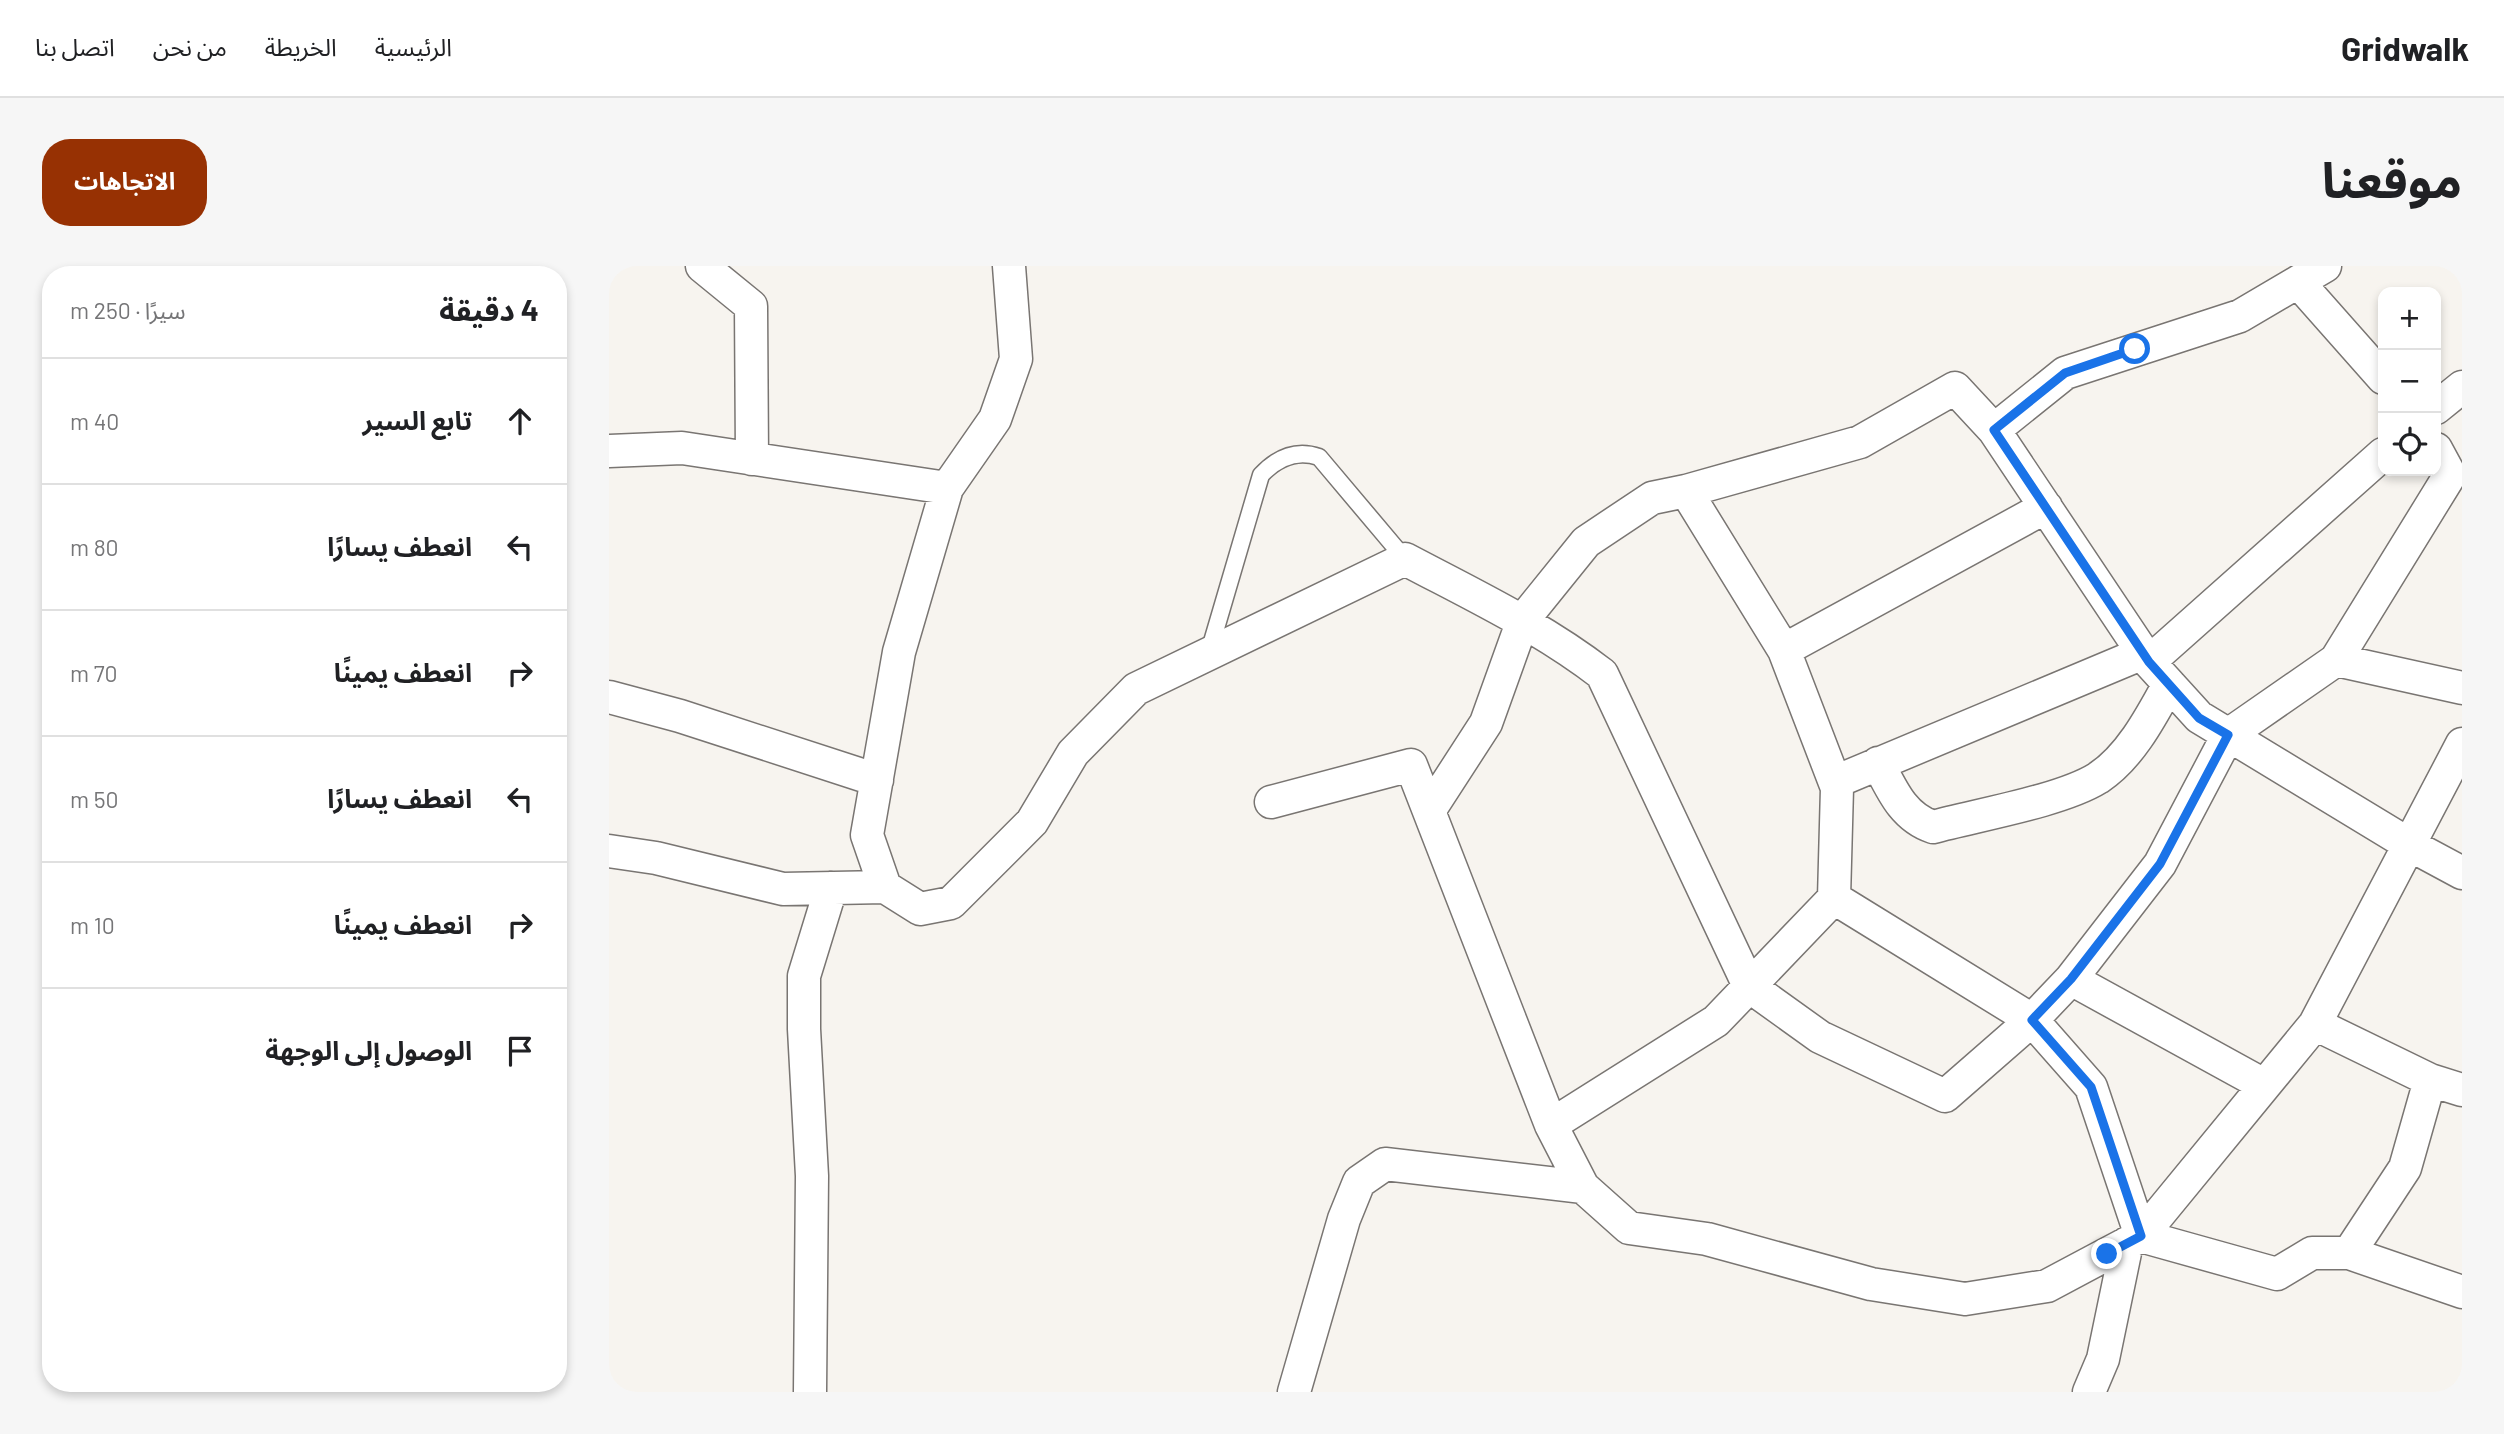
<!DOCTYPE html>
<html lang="ar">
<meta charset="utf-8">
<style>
:root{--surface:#fff;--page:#f6f6f6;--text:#202124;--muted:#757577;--line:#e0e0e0;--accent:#973103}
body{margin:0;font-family:Barlow,"Noto Sans Arabic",sans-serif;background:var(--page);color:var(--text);direction:rtl}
.controls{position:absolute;right:21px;top:21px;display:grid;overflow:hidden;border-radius:14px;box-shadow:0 4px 10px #0003}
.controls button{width:63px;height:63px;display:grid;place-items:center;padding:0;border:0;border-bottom:2px solid var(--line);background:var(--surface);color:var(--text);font:35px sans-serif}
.stop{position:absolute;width:21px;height:21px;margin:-16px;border:5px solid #1a73e8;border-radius:50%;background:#fff}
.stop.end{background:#1a73e8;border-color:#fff;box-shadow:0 2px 7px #0008}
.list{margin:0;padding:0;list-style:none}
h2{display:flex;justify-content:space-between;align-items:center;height:91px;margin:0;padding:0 28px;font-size:30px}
h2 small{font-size:23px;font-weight:400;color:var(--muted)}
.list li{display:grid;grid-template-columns:46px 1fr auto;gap:21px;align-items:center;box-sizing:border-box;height:126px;padding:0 28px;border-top:2px solid var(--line)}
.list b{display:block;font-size:26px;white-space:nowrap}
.list em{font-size:23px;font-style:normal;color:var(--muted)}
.icon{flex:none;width:38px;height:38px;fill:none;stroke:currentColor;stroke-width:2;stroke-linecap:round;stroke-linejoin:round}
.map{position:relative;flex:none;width:1853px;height:1126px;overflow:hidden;direction:ltr;border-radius:28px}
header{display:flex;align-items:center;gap:42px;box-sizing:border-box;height:98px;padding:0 35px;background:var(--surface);border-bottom:2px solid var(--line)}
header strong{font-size:33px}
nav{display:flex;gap:38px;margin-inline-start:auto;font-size:24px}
.intro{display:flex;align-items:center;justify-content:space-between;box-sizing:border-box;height:168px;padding:0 42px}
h1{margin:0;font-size:49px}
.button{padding:18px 32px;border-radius:28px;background:var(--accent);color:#fff;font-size:24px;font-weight:700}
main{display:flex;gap:42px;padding:0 42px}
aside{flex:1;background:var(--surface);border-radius:28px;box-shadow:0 4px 10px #0003}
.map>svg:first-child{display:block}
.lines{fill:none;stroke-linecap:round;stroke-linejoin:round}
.lane-casing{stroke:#797572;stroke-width:19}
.street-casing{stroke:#797572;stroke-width:35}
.lane{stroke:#fff;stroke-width:16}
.street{stroke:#fff;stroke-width:32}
.route{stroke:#1a73e8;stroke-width:9}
</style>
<header>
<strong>Gridwalk</strong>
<nav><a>الرئيسية</a><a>الخريطة</a><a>من نحن</a><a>اتصل بنا</a></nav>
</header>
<div class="intro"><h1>موقعنا</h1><a class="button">الاتجاهات</a></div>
<main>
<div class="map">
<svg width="1853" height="1126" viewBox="0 0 1853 1126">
<rect width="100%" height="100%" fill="#f7f4ef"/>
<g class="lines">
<defs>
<path id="lane" d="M600,386l52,-177c16,-17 35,-26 58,-18l86,102"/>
<path id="street" d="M93,0l49,40 1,153
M400,0l7,93 -21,60 -48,69 -48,164 -32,183 18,52 35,22 31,-6 81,-81 41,-69 63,-64 269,-130c68,36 136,68 197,115l147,312 71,51 125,59 87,-76 39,-41 89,-115 68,-129 108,-75 114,-185 -14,-26
M1689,16l85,96
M1827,142l26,-21
M1385,164l71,-57 175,-57 85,-50
M0,185l73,-3 265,40
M1175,384l262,-143
M1727,394l126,28
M1540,396l234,-208
M0,431l71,19 197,64
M1269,497c14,27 25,54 55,64 44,-12 128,-26 165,-49 32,-21 53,-61 71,-94
M1226,516l308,-129
M662,536l140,-37 140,360 32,62 46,41 78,11 164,45 94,15 82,-13 94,-50 174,-212 147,-280
M820,545l57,-88 37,-103 63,-78 66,-44 34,-7 174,-49 95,-54 39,42 155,232 50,55 211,128 52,28
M0,585l47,7 127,31 102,-2
M1225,632l198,122 59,67 50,149
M1462,713l193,106
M1706,758l115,56 32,10
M942,859l165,-104 118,-123 3,-110 -53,-138 -98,-159
M1532,970l136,38 35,-21h37l113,39
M1740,987l56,-85 25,-88
M201,1126l2,-216 -8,-147v-53l27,-88
M685,1126l50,-173 15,-37 26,-18 198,23
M1480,1126l14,-33 24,-116"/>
</defs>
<use href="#lane" class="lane-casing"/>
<use href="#street" class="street-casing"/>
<use href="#lane" class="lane"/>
<use href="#street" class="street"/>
</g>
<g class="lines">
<path class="route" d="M1498,988l34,-18 -50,-149 -59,-67 39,-41 89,-115 68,-129 -29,-17 -50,-56 -155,-232 71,-57 70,-24"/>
</g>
</svg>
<div class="controls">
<button>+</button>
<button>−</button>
<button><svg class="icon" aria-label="locate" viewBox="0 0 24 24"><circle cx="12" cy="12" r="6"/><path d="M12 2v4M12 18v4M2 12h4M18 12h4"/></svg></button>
</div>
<div class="stop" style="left:1526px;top:83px"></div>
<div class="stop end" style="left:1498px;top:988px"></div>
</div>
<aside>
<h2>4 دقيقة<small>سيرًا · 250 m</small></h2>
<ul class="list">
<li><svg class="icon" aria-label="ahead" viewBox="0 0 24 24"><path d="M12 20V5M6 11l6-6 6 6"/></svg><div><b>تابع السير</b></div><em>40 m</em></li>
<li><svg class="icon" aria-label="left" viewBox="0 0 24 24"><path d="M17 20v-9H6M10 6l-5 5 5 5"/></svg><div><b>انعطف يسارًا</b></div><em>80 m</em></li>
<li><svg class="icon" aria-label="right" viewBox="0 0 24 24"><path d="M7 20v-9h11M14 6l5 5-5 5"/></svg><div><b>انعطف يمينًا</b></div><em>70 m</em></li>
<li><svg class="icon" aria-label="left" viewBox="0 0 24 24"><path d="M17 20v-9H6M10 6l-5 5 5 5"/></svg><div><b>انعطف يسارًا</b></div><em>50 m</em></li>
<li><svg class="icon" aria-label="right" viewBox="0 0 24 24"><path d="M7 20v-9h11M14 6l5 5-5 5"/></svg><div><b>انعطف يمينًا</b></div><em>10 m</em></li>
<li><svg class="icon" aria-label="arrive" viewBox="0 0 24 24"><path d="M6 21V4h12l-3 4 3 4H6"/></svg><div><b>الوصول إلى الوجهة</b></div></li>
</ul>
</aside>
</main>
